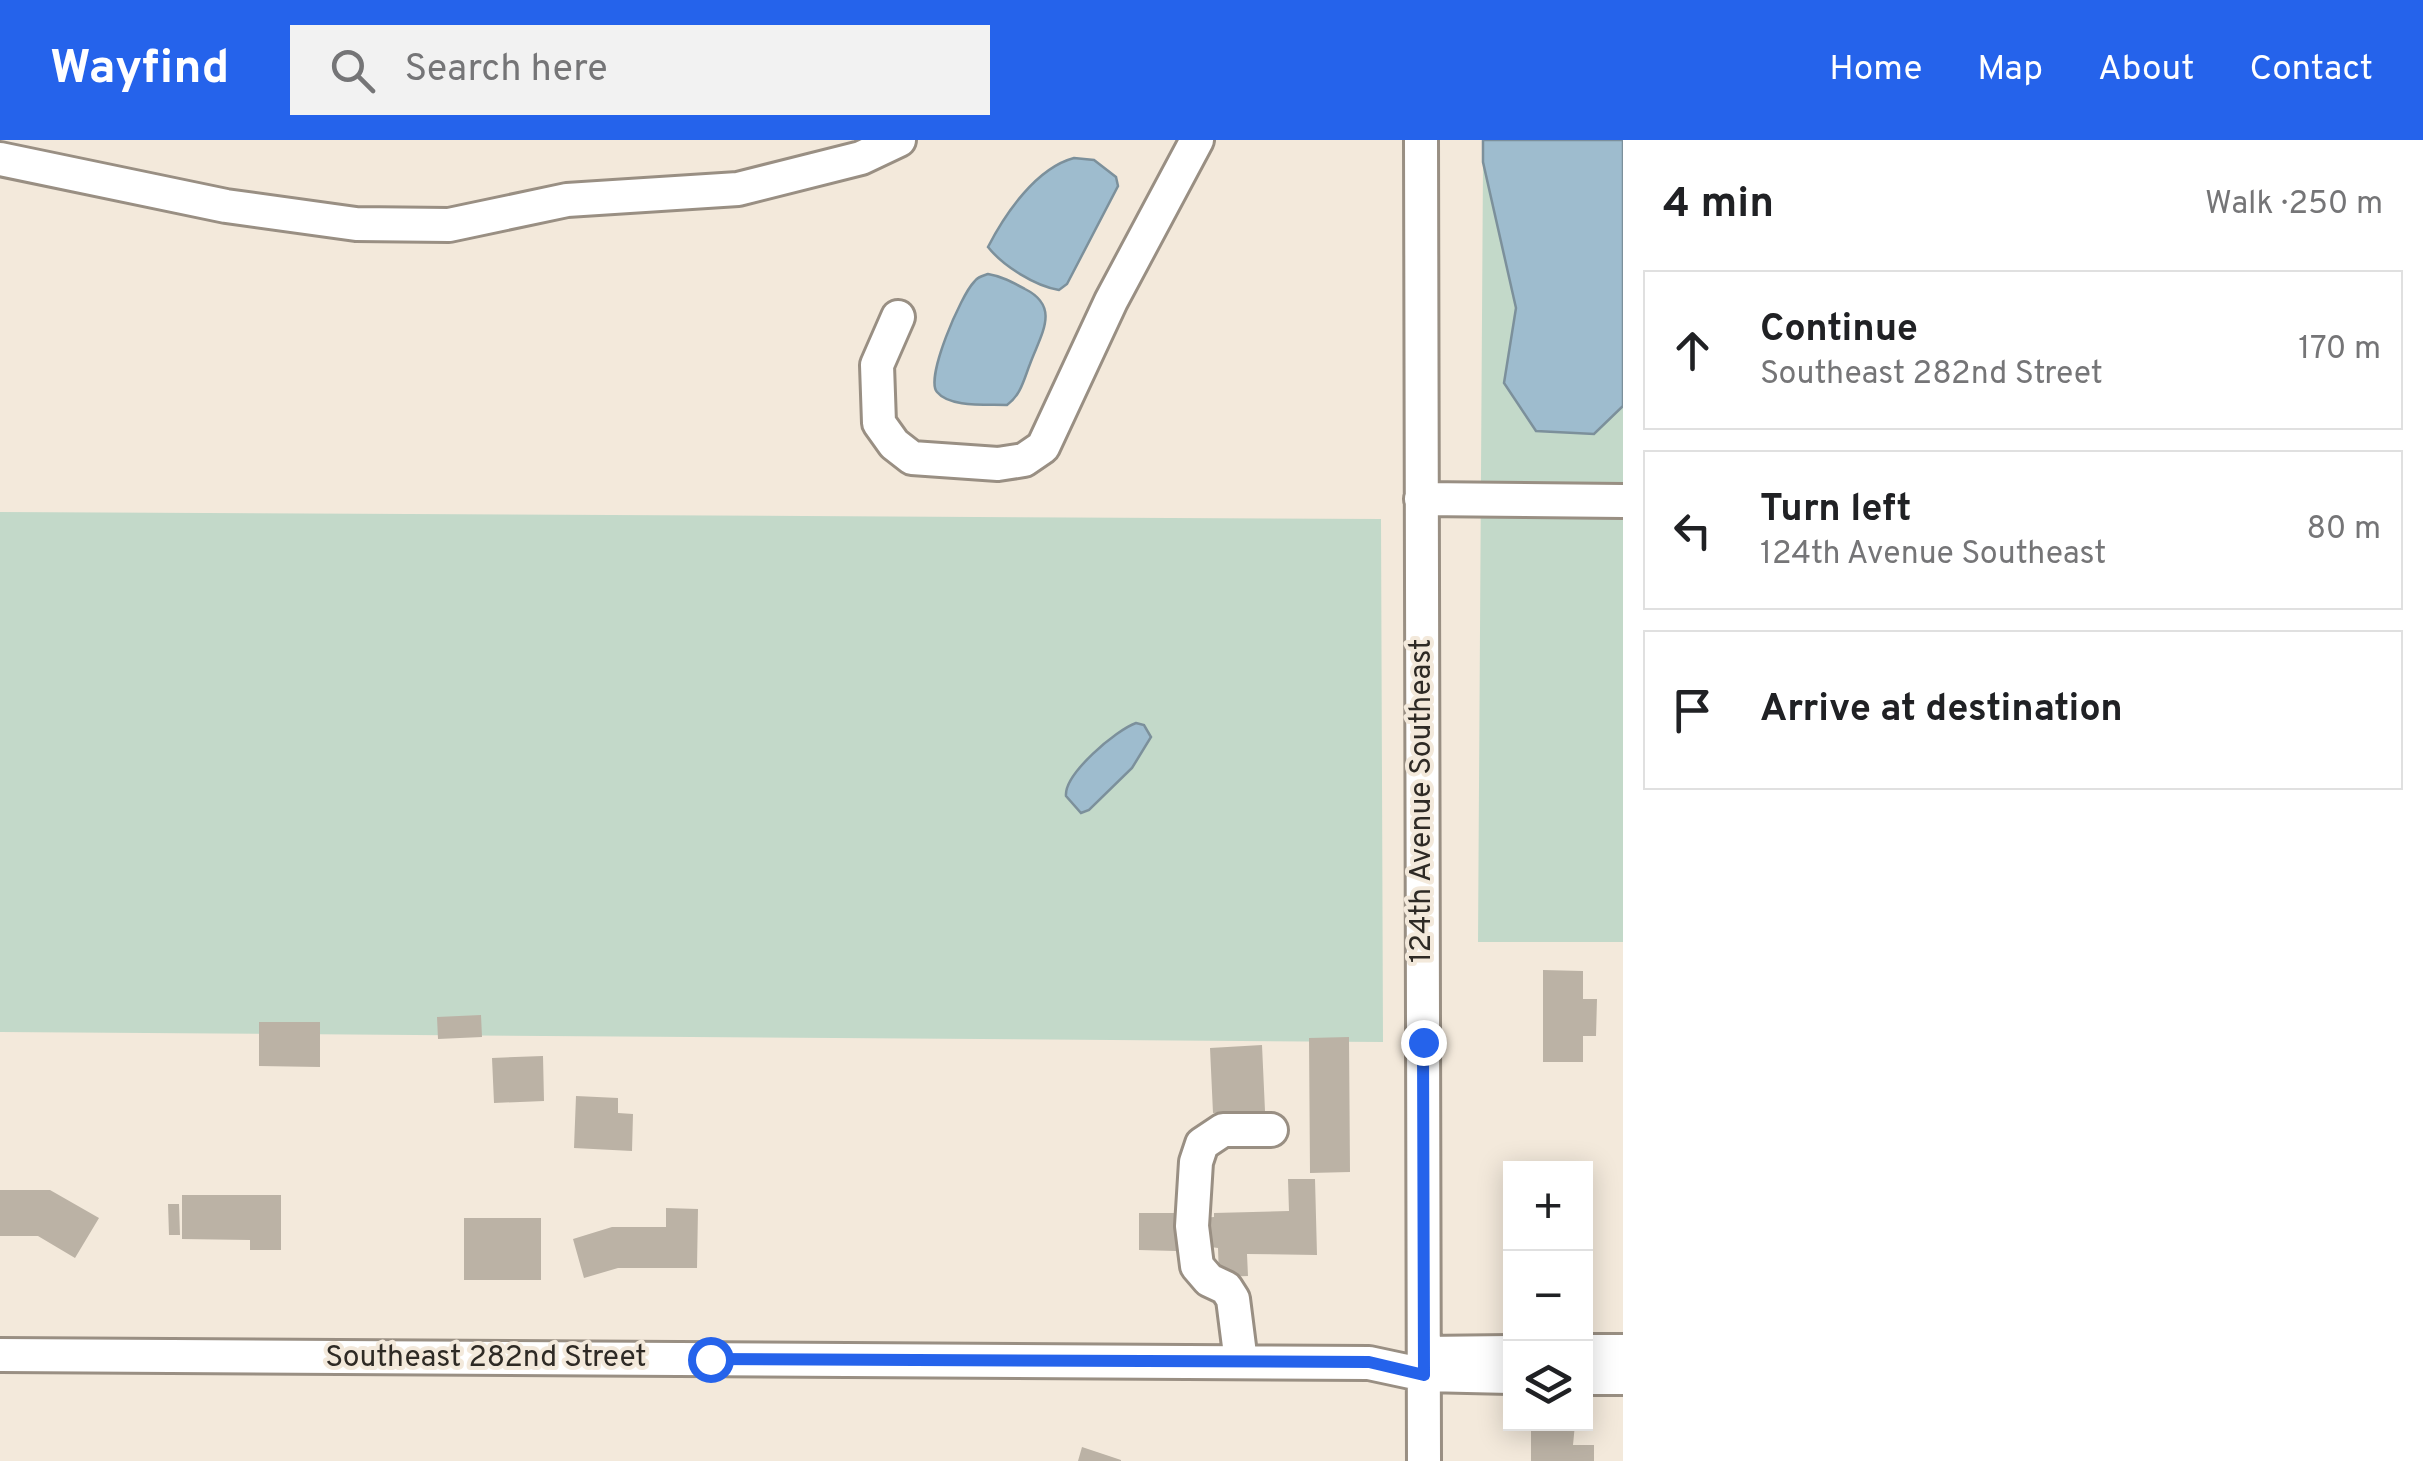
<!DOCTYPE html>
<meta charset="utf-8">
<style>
:root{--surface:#fff;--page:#f2f2f2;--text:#202124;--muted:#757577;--line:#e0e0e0;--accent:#2563eb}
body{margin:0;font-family:Overpass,sans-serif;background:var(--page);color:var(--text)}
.controls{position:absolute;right:30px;bottom:30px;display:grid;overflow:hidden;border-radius:0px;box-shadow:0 5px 25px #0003}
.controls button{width:90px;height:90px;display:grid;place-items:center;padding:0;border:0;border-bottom:2px solid var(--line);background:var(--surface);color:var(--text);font:50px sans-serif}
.stop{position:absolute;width:30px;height:30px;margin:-22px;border:8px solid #2563eb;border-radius:50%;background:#fff}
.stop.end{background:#2563eb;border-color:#fff;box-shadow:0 2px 10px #0008}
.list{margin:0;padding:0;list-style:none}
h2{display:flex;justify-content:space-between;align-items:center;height:130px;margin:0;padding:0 40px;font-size:42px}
h2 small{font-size:32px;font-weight:400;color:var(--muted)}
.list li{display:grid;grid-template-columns:65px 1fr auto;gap:30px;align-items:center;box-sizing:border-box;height:160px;margin:0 20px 20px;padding:0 20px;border:2px solid var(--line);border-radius:0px}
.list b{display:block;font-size:38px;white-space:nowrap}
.list p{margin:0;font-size:32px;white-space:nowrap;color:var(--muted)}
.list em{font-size:32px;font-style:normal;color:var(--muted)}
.icon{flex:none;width:55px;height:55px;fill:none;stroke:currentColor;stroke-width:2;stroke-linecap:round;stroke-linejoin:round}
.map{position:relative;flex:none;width:1623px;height:1321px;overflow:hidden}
header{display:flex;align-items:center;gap:60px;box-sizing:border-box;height:140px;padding:0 50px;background:var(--accent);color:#fff}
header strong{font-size:48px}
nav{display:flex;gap:55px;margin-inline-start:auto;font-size:35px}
.search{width:700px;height:90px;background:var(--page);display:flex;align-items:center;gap:25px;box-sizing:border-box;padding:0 35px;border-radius:0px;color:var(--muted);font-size:38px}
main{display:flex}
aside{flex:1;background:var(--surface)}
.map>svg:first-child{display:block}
.green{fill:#c3d9c9}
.water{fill:#9ebcce;stroke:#7c909b;stroke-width:2.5}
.building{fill:#bbb2a5}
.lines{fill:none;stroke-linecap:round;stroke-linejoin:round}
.minor-casing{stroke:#998f83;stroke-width:38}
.minor{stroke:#fff;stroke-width:32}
.route{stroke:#2563eb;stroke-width:12}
.labels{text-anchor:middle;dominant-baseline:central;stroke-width:8;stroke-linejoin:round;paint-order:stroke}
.street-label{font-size:30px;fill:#2e2a25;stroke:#f3e9db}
</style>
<header>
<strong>Wayfind</strong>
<div class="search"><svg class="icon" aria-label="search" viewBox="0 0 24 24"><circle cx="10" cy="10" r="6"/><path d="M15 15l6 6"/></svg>Search here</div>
<nav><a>Home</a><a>Map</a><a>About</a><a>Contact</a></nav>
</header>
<main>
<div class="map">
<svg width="1623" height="1321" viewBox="0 0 1623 1321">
<rect width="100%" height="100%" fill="#f3e9db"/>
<path class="green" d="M1483,22l33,146 -12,75 90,51 29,-28v536h-145z
M0,372l1381,7 2,523 -1383,-10z"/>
<path class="water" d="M1483,0h140v266l-29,28 -58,-3 -32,-48 12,-75 -33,-146z
M1074,18l20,2 22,17 2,9 -51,98 -8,6c-24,-4 -56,-24 -71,-43 17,-33 48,-79 86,-89z
M988,134c13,2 24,8 37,15 36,18 16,45 5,75 -6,15 -9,31 -23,41 -19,-1 -57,3 -70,-13 -12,-14 24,-97 37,-110 3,-5 8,-6 14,-8z
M1136,583l8,2 7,12 -19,31 -43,42 -8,3 -15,-17c-2,-22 50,-66 70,-73z"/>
<path class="building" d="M1543,830l40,1v28h14l-1,37h-13v26h-40z
M481,875l1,22 -44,2 -1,-22z
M259,882h61v45l-61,-1z
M1349,897l1,135 -40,1 -1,-135z
M1262,905l3,66 -52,2 -3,-65z
M543,916l1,45 -50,2 -2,-45z
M576,956l42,2v15l15,1 -1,37 -58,-3z
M1288,1039h27l2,76 -70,-1 1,22 -29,1 -1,-29 -15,-2v-28l11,-1v-4l75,-2z
M0,1050h50l49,28 -24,40 -37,-22h-38z
M182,1055h99v55h-31v-10l-68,-1z
M168,1064h11l1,31h-11z
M666,1068l32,1 -1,59h-79l-34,10 -11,-39 39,-12h54z
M1139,1073h37v38l-37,-1z
M464,1078h77v62h-77z
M1531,1284h44l-2,21h21v16h-63z
M1082,1307l39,13v1h-43z"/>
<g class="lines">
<defs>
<path id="minor" d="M1421,0l3,1321
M0,19l226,47 130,18 93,1 118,-25 171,-11 123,-31 38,-18
M898,177l-21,48 2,58 15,21 18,14 86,6 26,-4 19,-13 68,-146 86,-161
M1421,359l202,2
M1586,1211h37
M1425,1213l85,-1
M0,1215l1369,8 56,12 85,2
M1241,1222l-8,-63 -7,-11 -17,-8 -12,-14 -5,-40 4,-64 6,-18 21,-14h48
M1586,1238h37"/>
</defs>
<use href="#minor" class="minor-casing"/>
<use href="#minor" class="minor"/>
</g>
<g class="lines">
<path class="route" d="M710,1219l659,3 55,13 -1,-333"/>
</g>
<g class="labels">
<g class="street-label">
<text transform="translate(1422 661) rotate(-90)">124th Avenue Southeast</text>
<text x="486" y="1218">Southeast 282nd Street</text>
</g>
</g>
</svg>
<div class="controls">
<button>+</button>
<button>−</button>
<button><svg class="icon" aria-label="layers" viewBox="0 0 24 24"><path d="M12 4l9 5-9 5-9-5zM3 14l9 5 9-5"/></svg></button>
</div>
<div class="stop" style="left:710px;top:1219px"></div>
<div class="stop end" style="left:1423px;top:902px"></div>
</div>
<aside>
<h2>4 min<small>Walk · 250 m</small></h2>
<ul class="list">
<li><svg class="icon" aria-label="ahead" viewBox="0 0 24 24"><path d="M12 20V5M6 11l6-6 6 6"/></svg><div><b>Continue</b><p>Southeast 282nd Street</p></div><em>170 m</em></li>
<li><svg class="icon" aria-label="left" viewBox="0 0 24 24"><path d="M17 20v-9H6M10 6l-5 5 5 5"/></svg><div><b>Turn left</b><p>124th Avenue Southeast</p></div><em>80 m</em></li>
<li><svg class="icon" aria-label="arrive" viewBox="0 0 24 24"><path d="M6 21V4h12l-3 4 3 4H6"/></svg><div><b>Arrive at destination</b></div></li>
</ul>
</aside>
</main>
